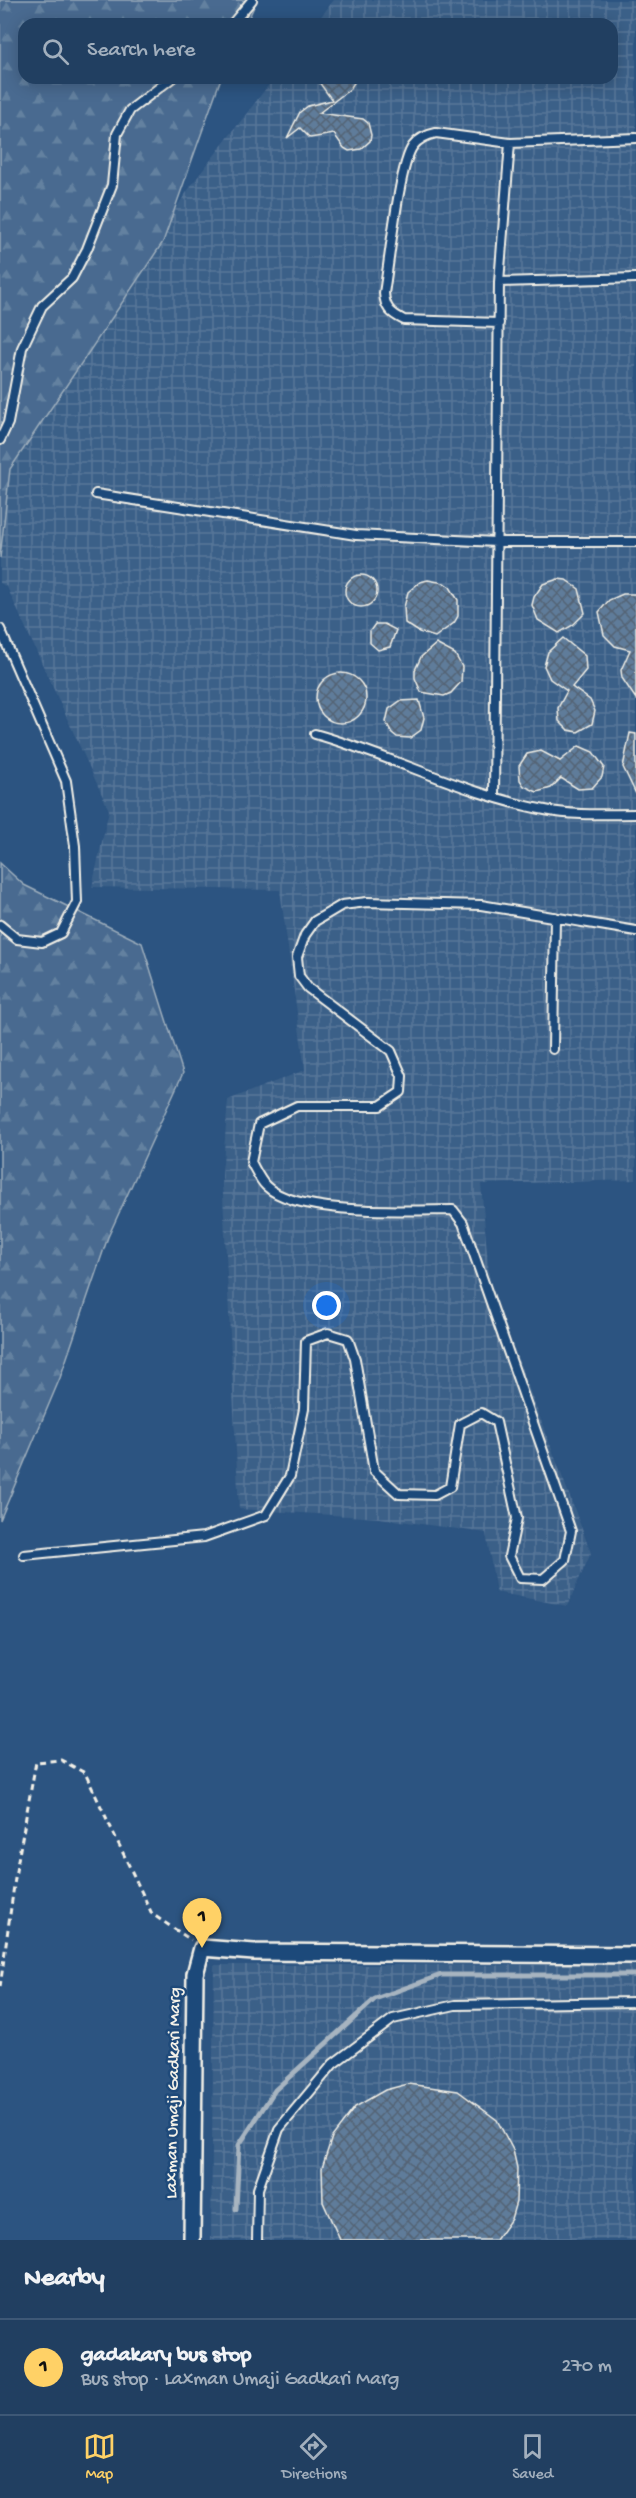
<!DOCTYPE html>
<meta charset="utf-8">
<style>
:root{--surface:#213f61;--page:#294667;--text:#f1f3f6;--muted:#a2afbd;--line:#3e5876;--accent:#ffd166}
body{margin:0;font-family:"Gochi Hand",sans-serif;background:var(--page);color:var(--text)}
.you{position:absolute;left:327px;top:1306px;width:21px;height:21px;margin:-15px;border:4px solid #fff;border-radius:50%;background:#1a73e8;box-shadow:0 0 0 9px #1a73e833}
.badge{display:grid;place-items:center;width:39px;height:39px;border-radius:50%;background:var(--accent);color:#111;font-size:20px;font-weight:700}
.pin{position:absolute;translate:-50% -50px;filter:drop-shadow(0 2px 3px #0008)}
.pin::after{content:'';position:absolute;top:32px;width:21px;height:18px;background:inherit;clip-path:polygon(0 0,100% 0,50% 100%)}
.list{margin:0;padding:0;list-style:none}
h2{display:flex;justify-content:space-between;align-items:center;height:78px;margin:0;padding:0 24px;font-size:26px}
h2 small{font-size:20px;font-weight:400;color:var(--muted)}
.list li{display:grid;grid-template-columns:39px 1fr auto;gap:18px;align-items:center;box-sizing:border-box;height:96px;padding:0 24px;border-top:2px solid var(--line)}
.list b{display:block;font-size:22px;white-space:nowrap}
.list p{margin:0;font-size:20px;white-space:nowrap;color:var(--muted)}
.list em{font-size:20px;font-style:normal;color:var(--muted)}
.icon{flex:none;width:33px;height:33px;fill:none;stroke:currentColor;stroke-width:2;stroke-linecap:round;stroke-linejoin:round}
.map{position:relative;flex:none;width:636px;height:2240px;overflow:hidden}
.search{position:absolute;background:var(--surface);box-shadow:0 3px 15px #0003;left:18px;right:18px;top:18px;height:66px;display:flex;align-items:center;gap:15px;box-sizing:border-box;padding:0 21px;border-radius:18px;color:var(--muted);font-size:22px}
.sheet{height:174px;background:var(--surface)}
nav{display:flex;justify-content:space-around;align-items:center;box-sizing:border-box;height:84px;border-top:2px solid var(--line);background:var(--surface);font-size:16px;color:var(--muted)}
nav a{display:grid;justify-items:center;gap:3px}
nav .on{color:var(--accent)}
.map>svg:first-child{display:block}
.industrial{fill:url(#industrial-grid)}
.forest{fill:url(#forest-firs);stroke:#9eaebc;stroke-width:1.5}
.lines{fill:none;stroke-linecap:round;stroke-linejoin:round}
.stream{stroke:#a7b4c0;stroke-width:5}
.building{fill:url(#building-cross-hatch);stroke:#f4f1e8;stroke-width:1.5}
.lane-casing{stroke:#f4f1e8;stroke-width:12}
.street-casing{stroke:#f4f1e8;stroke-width:20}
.path{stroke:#f4f1e8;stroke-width:3;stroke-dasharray:6 4.5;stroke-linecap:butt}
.lane{stroke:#1f4a7a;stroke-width:8}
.street{stroke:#1f4a7a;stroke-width:15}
.labels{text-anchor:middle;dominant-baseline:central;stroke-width:5;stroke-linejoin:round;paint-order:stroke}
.street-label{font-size:18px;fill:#f4f1e8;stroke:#1f4a7a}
</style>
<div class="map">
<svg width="636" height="2240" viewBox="0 0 636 2240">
<defs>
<pattern id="industrial-grid" width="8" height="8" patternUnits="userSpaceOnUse" patternTransform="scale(1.5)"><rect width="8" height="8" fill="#3b6088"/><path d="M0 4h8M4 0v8" fill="none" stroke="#587799"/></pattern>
<pattern id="forest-firs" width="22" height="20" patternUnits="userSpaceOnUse" patternTransform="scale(1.5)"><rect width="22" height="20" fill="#496b90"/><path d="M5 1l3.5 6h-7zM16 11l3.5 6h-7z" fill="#6481a0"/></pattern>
<pattern id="building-cross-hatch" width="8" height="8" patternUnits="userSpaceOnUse" patternTransform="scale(1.5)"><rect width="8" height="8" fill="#5e7b9a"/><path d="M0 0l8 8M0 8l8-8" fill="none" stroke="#556474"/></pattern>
</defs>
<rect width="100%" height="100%" fill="#2c5481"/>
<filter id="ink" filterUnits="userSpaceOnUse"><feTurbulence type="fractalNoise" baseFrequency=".0167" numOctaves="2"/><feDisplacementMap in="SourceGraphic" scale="12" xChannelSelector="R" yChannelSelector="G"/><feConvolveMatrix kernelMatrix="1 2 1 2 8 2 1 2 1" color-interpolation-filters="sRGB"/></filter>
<g filter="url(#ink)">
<path class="industrial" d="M334,0h302v1180l-155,4 9,101 101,268 -24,53 -71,-14 -10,-59 -107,-15 -140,-9 -17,-333 6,-76 77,-30 -25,-180 -188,-3 17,-77 -102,-223 -7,-4v-118l193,-282 81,-105h338v-54h-297z
M214,1965h422v275h-425z"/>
<path class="forest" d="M0,0h257l-11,24h-222v54h197l-58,164 -153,227 -10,89z
M0,863l24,22 118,58 41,130 -75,164 -48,141 -60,142z"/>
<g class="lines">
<path class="stream" d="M236,2209l3,-64 36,-55 100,-91 66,-24h195"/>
</g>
<path class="building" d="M316,78h41l-7,11 -31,24 44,6 5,4 3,12 -1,6 -9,8 -12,2 -5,-3 -10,-14 -24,4 -10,-10 -13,10 13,-26 8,-6 24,-6z
M345 591a16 16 0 1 1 32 0a16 16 0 1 1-32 0Z
M558,579l8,1 13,9 6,24 -12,12 -14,8 -21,-13 -6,-15 2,-8 9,-13z
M428,580l16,3 6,4 8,13v16l-4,7 -19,14 -16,-5 -14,-9 -1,-16 4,-15 12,-10z
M623,594h13v105l-14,-21 -1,-8 9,-20 -15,-4 -11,-11 -5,-23 10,-12z
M375,624h9l12,6 -6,17 -12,3 -8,-7v-12z
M563,638l22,18 1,14 -14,17 18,13 5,11 -3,13 -14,8 -10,-2 -9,-9 -1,-13 9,-17 -17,-12 -6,-13 4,-14z
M436,644l19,10 7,13 -1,15 -10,11 -7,3 -23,-4 -6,-14v-8l6,-13z
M316 698a25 25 0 1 1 50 0a25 25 0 1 1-50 0Z
M419,700l5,18 -3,12 -11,8 -13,-1 -5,-4 -6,-11 3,-13 11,-8z
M630,733l6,1v60l-13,-27z
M579,746l14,6 11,15 -2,10 -10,11 -14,1 -17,-11 -10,10 -14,4 -13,-6 -4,-6 -1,-14 8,-12 14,-3 19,10z
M408,2084l50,7 39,29 16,30 4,18 -1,34 -5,17 -15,21h-156l-17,-38 -1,-34 10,-31 23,-30 30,-17z"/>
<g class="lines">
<defs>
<path id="lane" d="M232,24l20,-24
M499,282l11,-139 126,-5
M499,323l-95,-3c-14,-7 -19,-12 -20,-27 5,-28 15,-129 29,-147 6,-8 13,-11 23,-13l74,10
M0,440l8,-17 14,-75 20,-42 30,-28 15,-29 25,-64 5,-51 13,-24 42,-32
M96,494l260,41 140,7h140
M0,629l66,152 9,65 2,56 -16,31 -19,9 -25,-3 -17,-14
M315,734c75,21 154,62 230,76 30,6 61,4 91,4
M494,796l5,-514 137,-4
M553,1049l2,-132
M24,1555l180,-18 62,-22 24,-39 14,-67 2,-68 22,-8 20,6 7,20 19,112 25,23 36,1 15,-8 10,-63 21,-11 15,9 21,96 -8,38 11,22 23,1 22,-19 6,-29 -108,-308 -10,-13c-43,0 -156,6 -187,-24 -6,-6 -11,-17 -15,-24l8,-38 38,-18h83l21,-14 1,-16 -11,-25 -83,-63 -9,-12 -2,-19 8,-22 10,-14 27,-16 25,-3 114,3 155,26
M257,2240l1,-51 21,-60 54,-65 60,-45 62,-14 181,-3"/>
<path id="street" d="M192,2240l3,-266 7,-26 52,4 382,3"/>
</defs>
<use href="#lane" class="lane-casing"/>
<use href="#street" class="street-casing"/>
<path class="path" d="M0,1987l16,-116 20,-109 25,-2 24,13 67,141 39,26"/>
<use href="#lane" class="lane"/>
<use href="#street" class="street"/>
</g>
</g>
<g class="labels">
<g class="street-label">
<text transform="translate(174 2093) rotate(-89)">Laxman Umaji Gadkari Marg</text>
</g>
</g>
</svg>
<div class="you"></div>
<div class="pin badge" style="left:202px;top:1948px">1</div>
<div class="search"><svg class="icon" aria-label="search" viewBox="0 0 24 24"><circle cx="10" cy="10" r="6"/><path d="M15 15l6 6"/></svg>Search here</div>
</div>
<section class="sheet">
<h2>Nearby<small></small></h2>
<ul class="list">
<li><span class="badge">1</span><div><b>gadakary bus stop</b><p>Bus stop · Laxman Umaji Gadkari Marg</p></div><em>270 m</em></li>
</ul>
</section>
<nav>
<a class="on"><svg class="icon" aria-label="map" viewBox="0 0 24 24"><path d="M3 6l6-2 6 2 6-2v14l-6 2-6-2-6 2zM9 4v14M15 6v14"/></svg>Map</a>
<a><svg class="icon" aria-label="directions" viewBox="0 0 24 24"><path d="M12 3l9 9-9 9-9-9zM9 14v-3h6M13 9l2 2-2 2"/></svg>Directions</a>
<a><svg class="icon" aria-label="saved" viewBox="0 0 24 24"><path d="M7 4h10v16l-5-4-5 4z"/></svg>Saved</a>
</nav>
